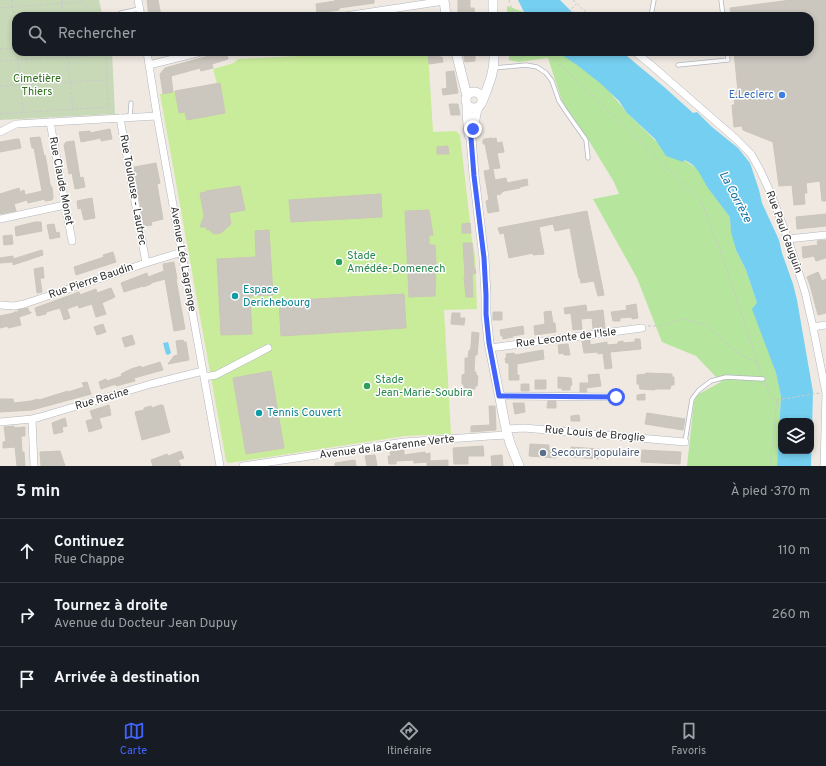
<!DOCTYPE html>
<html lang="fr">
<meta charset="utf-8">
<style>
:root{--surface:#171b24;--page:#242831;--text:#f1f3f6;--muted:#9ea1a6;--line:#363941;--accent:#4264fb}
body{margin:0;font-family:Overpass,sans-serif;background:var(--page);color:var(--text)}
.controls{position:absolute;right:12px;bottom:12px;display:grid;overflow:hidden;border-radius:8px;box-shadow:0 2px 6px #0003}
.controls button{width:36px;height:36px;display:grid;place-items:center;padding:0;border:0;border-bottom:1px solid var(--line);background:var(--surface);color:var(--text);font:20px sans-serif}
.stop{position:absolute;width:12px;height:12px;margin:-9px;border:3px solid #4264fb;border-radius:50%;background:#fff}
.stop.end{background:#4264fb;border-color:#fff;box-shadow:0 1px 4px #0008}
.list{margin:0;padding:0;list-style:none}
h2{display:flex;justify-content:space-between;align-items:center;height:52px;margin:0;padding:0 16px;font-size:17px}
h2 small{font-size:13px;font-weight:400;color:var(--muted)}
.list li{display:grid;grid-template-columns:26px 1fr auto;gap:12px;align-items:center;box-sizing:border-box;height:64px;padding:0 16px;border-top:1px solid var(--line)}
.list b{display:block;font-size:15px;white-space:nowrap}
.list p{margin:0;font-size:13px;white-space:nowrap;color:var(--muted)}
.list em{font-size:13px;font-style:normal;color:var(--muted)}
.icon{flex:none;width:22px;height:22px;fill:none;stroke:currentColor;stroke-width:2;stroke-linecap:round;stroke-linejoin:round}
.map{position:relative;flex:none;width:826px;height:466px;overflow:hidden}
.search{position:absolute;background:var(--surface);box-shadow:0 2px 6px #0003;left:12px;right:12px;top:12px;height:44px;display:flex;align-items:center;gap:10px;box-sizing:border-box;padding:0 14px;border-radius:12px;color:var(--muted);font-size:15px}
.sheet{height:244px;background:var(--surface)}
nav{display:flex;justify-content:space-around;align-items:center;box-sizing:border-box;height:56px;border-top:1px solid var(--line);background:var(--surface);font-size:11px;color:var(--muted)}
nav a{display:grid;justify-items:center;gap:2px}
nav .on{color:var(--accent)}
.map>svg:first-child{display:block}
.green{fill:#b6e59e}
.cemetery{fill:#c8d9b8}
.pitch{fill:#c9ec9a}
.water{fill:#75cff0;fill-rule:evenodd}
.building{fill:#cbc7bf;stroke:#cbc5ba}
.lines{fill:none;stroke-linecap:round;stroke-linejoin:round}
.service-casing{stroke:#b4b7c1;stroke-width:5}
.minor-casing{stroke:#b4b7c1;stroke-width:8}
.tertiary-casing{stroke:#b4b7c1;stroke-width:10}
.path{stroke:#c9c9c9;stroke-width:1;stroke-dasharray:3 2;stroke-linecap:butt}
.service{stroke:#fff;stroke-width:3.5}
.minor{stroke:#fff;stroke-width:7}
.tertiary{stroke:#fff;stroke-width:9}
.route{stroke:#4264fb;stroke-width:5}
.shop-dot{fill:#3f7fe0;stroke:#fff;stroke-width:1.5}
.leisure-dot{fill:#2e9e5b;stroke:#fff;stroke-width:1.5}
.culture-dot{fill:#0f9aa8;stroke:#fff;stroke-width:1.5}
.service-dot{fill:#5c6f8a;stroke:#fff;stroke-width:1.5}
.labels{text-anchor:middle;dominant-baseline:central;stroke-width:3;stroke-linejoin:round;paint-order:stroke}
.park-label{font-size:11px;fill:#2c6e1b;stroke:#fff}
.shop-label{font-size:11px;fill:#366cbe;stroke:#fff;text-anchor:end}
.street-label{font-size:11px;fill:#2e2e2e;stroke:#fff}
.leisure-label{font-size:11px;fill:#27864d;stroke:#fff;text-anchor:start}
.culture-label{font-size:11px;fill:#0d838f;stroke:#fff;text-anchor:start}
.service-label{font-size:11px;fill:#4e5e75;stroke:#fff;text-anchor:start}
.water-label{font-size:12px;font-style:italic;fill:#0d6fa3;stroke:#fff}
</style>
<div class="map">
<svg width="826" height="466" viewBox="0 0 826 466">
<rect width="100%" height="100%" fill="#efe9e1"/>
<path class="green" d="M507,6l27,10h-27z
M509,52h67l53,63 29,28 41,27 9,17 21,29 1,2 1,9 5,23 10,20 11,33 9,42 10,28 5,24 -4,69h-90l7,-64 3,-7 24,-13 -25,-26 -34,-14 -25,-64 -44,-79 26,-5 -5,-12 -28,-46 -23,-32 -15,-46 -29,4 -10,-2z"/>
<path class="cemetery" d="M0,0h99l3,14 2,2h-88v36h96l3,62 -115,6z"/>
<path class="pitch" d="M375,52h53l5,80 23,-1 4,4 12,105 3,15 2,54 -33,1 7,124 -46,2 -176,27 -3,-2 -66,-367 57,-10 -4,-15 21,-6 4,-4z"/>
<path class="water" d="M518,0h42l16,16h-50z
M559,52h63l41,34 30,27 4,-1 15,15 26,21 12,15 9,27 3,13 17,37 3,13 11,31 4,16 16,92 -2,74h-34l4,-69 -5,-24 -24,-64 5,-6 -11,-33 -10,-20 -5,-18 -1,-14 -1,-2c-7,-9 -14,-19 -21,-28 -7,-11 -10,-23 -24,-28l-1,2 -17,-6 -11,-17 -28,-26 -8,-12 -19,-18 -23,-18 -12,-8zM781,421h30v30h-30z
M168,342l3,11 -3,2 -2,-1 -3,-11z"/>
<path class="building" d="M147,0h11l3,16h-12z
M335,0h39v3l-35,5v2l-22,3 -1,-9 19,-3z
M458,0h12v8h4l1,8h-17z
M791,0h35v201h-4l-2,-20 -14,2 1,10h-3l1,11 -11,1 -2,-20 -13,1 -6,-44 -30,-12 -1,-4 -8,1 -2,-22h3l-2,-14h5l-4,-39h76v-36h-79l-1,-8z
M223,52h3l2,7 -16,5 1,4 -12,3 -1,-3 -29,8 2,16 -10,2 -3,-20 5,-6z
M428,52h10l1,5h3l1,5 -14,2z
M463,52h12v9l-10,1z
M454,71l4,22 -15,2 -1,-6 5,-1 -1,-16z
M220,83l5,30 -38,7 -2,-8 -6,1 -4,-22z
M449,104h9l2,11h-9z
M110,129l2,10 -11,2v-3l-20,4 -2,-10 11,-1v2z
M40,137l4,19 1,-1 1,5 4,24 1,3h1l1,11 -1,2 -7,1v-2l-17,4 -1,-3 -13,4 2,7 -16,3v-20l19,-6 1,4 4,-2 1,5 17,-4 -8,-43h-2l-2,-10z
M17,139h2l2,9 -21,4v-10z
M492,139l4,-1 1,5 5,-1 2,10 -7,1 3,15 -10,1 -5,-25h-2v-4l1,-1 8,-1z
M74,141l6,37 3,-1 2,10 -10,2 -3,-16 -3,1 -5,-29 2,-3z
M448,146l1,8h-12v-7z
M156,163l4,20 -3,1 6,35 -12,3 1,3 -8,1 -10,-59z
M493,169l2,11 11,-2 1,5 20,-4 1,6 -8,2v1l-16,3 -3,2v1l-5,1 3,16 -11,2 -2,-12 3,-1 -5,-29z
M240,186l5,24 -16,3 2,11 -10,9 -7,1 -6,-5 -1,1 -1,-3h-6l4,-11 -4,-23 6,-1v-1z
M381,194l1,23 -91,5 -2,-22z
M92,198l3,20 -11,2 -3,-12 -3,1 -1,-8z
M429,210l4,25h-4v10h6l1,17 -1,34 -26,1 -4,-86z
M587,211l17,84 -6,1 -4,-15 -13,2 -1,-5h-1l-9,-50 -15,3 -2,-7 -14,3 5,27 -11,1v-2l-24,5 -5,-25 -4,1 -2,-6z
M826,214v12l-29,3 -1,-12z
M35,222h6l1,9 -26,5 -1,-9z
M470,223l1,10h-9v-9z
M54,224l2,9 3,-1 1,5 -10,2 -3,-14z
M269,230l4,65 -23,1 2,38 -31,1 -4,-76 39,-2 -1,-26z
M12,235l1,9 -9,1 -1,-9z
M826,240v18l-10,3 -2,-5 -11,2 -1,-11 16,-2 -1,-4z
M463,243h9l2,25h1l1,5 -4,1 1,23h-7l-2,-20h1z
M42,250l1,5 -30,10v-3l-13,1v-5l13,-2v3z
M113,252l3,10 -40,13 -2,-8 30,-10 -1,-2z
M174,262l3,17h-1l9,50 -11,2 -9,-52 -14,4v1l-8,3v-1l-19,6 -3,-9 26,-10 1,4 16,-6 -1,-7z
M43,267l1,11h-4l2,14 -5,1 -3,-24z
M818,272l4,9 4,-2v34l-8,2 -8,-30 -3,-8z
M111,288l4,9 -13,6 4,11 -10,3 -4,-13 -13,4 -1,-3 -11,4 3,9 -6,2 -4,-12 -14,4v2l-9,2 -2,-8 44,-16 1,3 16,-6 1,4z
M404,294l2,34 -125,8 -2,-35z
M636,304l2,14 -6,1v-2l-12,1v3h-7l-2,-9 16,-2 -1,-4z
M586,305l1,7 16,-2 2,18 -12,1 -1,-11 -11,1 1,10 -9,1 -2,-17 -6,1 -1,-6z
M28,308l1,4h2v1l-12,4 2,8 -13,3v-2l-8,2v-12l14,-3v-1h4v-2z
M551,311l2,12h2l1,9 -21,3 -1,-9 11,-2 -1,-12z
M493,312h9v8h-9z
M452,313h8v5h5l-1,7 -13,-1z
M103,324l3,8 -9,3 -3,-8z
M523,326l1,8 -11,2v1l-10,2v-3h-2l-1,-6z
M472,332l7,1 -2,22h-2l-1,17h2v3h1l1,2 -1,9h-2v3l-11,-1v-3l-2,-1v-9l3,-1v-16h3l1,-8 1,1 1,-5z
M132,335l3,9 -10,3 -3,-9z
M635,339h5l1,10 -31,3 2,16 -7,1 -2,-16 -5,1v-2l-14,1 -2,-12 8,-1v5l17,-3v3l11,-1v-2l5,-1v2l12,-1z
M183,340l1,2h2l3,18 -21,4 6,-8 4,-1 -2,-14z
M568,344l2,11h-6l-1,-2 -4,1 -1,-9z
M543,350l1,9 -27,5v11h2v5h-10v-17h-3l-1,-5h2l-1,-4 8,-1 1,2z
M160,362l3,8 -29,8 1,3 -19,5v-2l-15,5 -2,-7 7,-3 1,2 15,-5 -1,-2 10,-5 10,-3v2z
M271,371l13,77 -38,6 -13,-76z
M646,373l26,1v3h2v8h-3l-1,4h-15v1l-15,-1 -1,-5h-2v-9l9,-1z
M599,374l2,12 -15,2 1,4h-7v-9h9l-1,-8z
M558,377l13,1 1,7 -2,1v4h-8v-2h-4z
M535,380h11v9h-11z
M87,382l4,12 -59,16 -32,2v-13h13l1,4 17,-2 7,-2 1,1 29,-9v1l16,-5 -2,-4z
M521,384h8v7h-8z
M645,394v6h-8v-5z
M548,401h8v7h-9z
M513,403h11l1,9 -10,2z
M109,405l2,10 -12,3 3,10 -13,4 -3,-11 7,-2 -3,-8z
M160,405h3l7,27 -28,8 -7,-28 9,-2v-2l7,-2 1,2z
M489,406h6l1,24 -25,2v-6l19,-1z
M647,413l38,6 -2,11 -38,-6z
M579,415l1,6h-9v-5z
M65,418l2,8 -5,1 1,5 -9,2 -2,-11z
M14,426v2l11,-1v9h-4l1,16h2l1,14h-8l-2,-19 -12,1v-6l3,-1 -2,-14z
M530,444l19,1v5h7v8l-27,-2z
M483,446l1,10h-16v8h-14l-1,-16z
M571,447l28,2 -1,10 -27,-2z
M404,450v5l21,-3v2l5,-1v8l18,-1v6h-21v-4l-13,1v-3l-18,1v3h-7l-1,-8h3l-1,-4z
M642,450l39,2 -1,12 -39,-2z
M60,451l5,15h-24l-1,-14z
M181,451l3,7 -6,2 3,6h-28l-2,-6 16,-6 1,2z
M375,455l2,10 -1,1h-9l-2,-10z
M502,455l1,11h-11l-1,-10z
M355,460l1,6h-21v-3z"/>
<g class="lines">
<defs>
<path id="service" d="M721,0l2,16
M121,13l18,-4
M651,16l3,-16
M678,65l50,-5 -1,-8
M494,68l32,-3 11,2 9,6 6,8 7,20 8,12 19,27 2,18
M130,117l1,-14
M685,442l7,-43 7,-9 12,-9 15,-4 37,2"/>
<path id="minor" d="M138,0l3,16
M345,16l99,-15
M147,52l10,64 63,350
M635,52l15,12 86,75 15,15 9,16 11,24 17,45 17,53 8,35 13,66 -2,73
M149,65l52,-13
M120,118l26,145
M50,122l22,119
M0,132l16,-8 141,-8
M0,219l65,-14
M788,239l38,-4
M0,305l14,1 10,-2 122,-41 36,-11
M813,327l13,-2
M490,348l152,-20
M204,377l12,-2 52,-27
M499,396l117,1
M32,419l2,47
M0,422l32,-3 8,-2 111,-33 52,-13
M506,429l18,-1 161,14
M243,466l161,-24 86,-6 17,-1"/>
<path id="tertiary" d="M444,0l2,16
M493,0v16
M456,52l11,44
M466 100a8 8 0 1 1 16 0a8 8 0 1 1-16 0Z
M482,102c7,-18 13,-30 12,-50
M467,105v8l2,22 2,3 3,37 10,83 2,37v19l3,29 17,86 4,14 9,23
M473,133l3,-20 2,-6"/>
</defs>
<use href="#service" class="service-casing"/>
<use href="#minor" class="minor-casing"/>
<use href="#tertiary" class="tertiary-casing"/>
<path class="path" d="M12,0l4,38
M62,0l1,16
M79,0l16,16
M509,0l5,16
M573,0l17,16
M0,8l81,-6
M565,16l11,-12
M0,49l16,-1
M17,52l6,59
M67,52l6,57
M543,52l13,9 98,93 48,49 22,58 37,112
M519,60l10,-8
M0,61l105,-6
M0,86l106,-6
M0,114l108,-7 -2,-55
M648,326h12l22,-7 25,6 22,21 12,9 16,8
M766,383l5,15 6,2 -7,66
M777,400l43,-7"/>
<use href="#service" class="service"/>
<use href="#minor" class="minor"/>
<use href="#tertiary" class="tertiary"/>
</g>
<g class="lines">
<path class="route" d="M473,129l-2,9 3,38 10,82 2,37v19l3,29 10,53 117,1"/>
</g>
<circle class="shop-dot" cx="782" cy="95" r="4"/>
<g class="leisure-dot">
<circle cx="339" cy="262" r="4"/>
<circle cx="367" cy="386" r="4"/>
</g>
<g class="culture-dot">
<circle cx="235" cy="296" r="4"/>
<circle cx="259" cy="413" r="4"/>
</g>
<circle class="service-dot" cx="543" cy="453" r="4"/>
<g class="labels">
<g class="park-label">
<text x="37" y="79">Cimetière<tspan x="37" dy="13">Thiers</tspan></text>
</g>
<g class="shop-label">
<text x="774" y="95">E.Leclerc</text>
</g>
<g class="street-label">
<text transform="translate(61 181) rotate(79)">Rue Claude Monet</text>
<text transform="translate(133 190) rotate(80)">Rue Toulouse - Lautrec</text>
<text transform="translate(784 232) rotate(70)">Rue Paul Gauguin</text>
<text transform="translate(183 259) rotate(80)">Avenue Léo Lagrange</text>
<text transform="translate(91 281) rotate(-19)">Rue Pierre Baudin</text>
<text transform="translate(566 338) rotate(-7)">Rue Leconte de l'Isle</text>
<text transform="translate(102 399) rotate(-16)">Rue Racine</text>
<text transform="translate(595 434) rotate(5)">Rue Louis de Broglie</text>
<text transform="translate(387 447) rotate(-7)">Avenue de la Garenne Verte</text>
</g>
<g class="leisure-label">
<text x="347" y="256">Stade<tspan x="347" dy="13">Amédée-Domenech</tspan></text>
<text x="375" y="380">Stade<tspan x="375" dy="13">Jean-Marie-Soubira</tspan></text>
</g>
<g class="culture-label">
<text x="243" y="290">Espace<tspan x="243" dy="13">Derichebourg</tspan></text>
<text x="267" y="413">Tennis Couvert</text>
</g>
<g class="service-label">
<text x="551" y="453">Secours populaire</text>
</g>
<g class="water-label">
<text transform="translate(735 197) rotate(62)">La Corrèze</text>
</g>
</g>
</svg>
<div class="controls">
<button><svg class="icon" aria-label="layers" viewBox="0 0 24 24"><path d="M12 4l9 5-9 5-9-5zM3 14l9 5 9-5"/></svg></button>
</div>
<div class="stop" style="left:616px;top:397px"></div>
<div class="stop end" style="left:473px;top:129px"></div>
<div class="search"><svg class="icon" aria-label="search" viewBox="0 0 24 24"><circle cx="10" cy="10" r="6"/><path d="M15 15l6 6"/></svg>Rechercher</div>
</div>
<section class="sheet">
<h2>5 min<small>À pied · 370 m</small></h2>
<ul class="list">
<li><svg class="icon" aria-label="ahead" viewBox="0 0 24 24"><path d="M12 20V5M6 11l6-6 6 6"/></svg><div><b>Continuez</b><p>Rue Chappe</p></div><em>110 m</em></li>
<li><svg class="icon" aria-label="right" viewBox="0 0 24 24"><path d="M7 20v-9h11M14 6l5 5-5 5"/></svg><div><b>Tournez à droite</b><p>Avenue du Docteur Jean Dupuy</p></div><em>260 m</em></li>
<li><svg class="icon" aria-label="arrive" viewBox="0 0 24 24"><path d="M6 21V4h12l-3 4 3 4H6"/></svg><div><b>Arrivée à destination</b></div></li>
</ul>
</section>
<nav>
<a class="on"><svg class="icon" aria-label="map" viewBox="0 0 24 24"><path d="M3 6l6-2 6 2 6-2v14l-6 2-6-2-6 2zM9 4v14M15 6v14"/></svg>Carte</a>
<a><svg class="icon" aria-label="directions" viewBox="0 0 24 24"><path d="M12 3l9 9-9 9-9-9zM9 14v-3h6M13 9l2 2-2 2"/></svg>Itinéraire</a>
<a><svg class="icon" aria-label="saved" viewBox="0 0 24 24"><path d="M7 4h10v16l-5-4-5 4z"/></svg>Favoris</a>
</nav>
